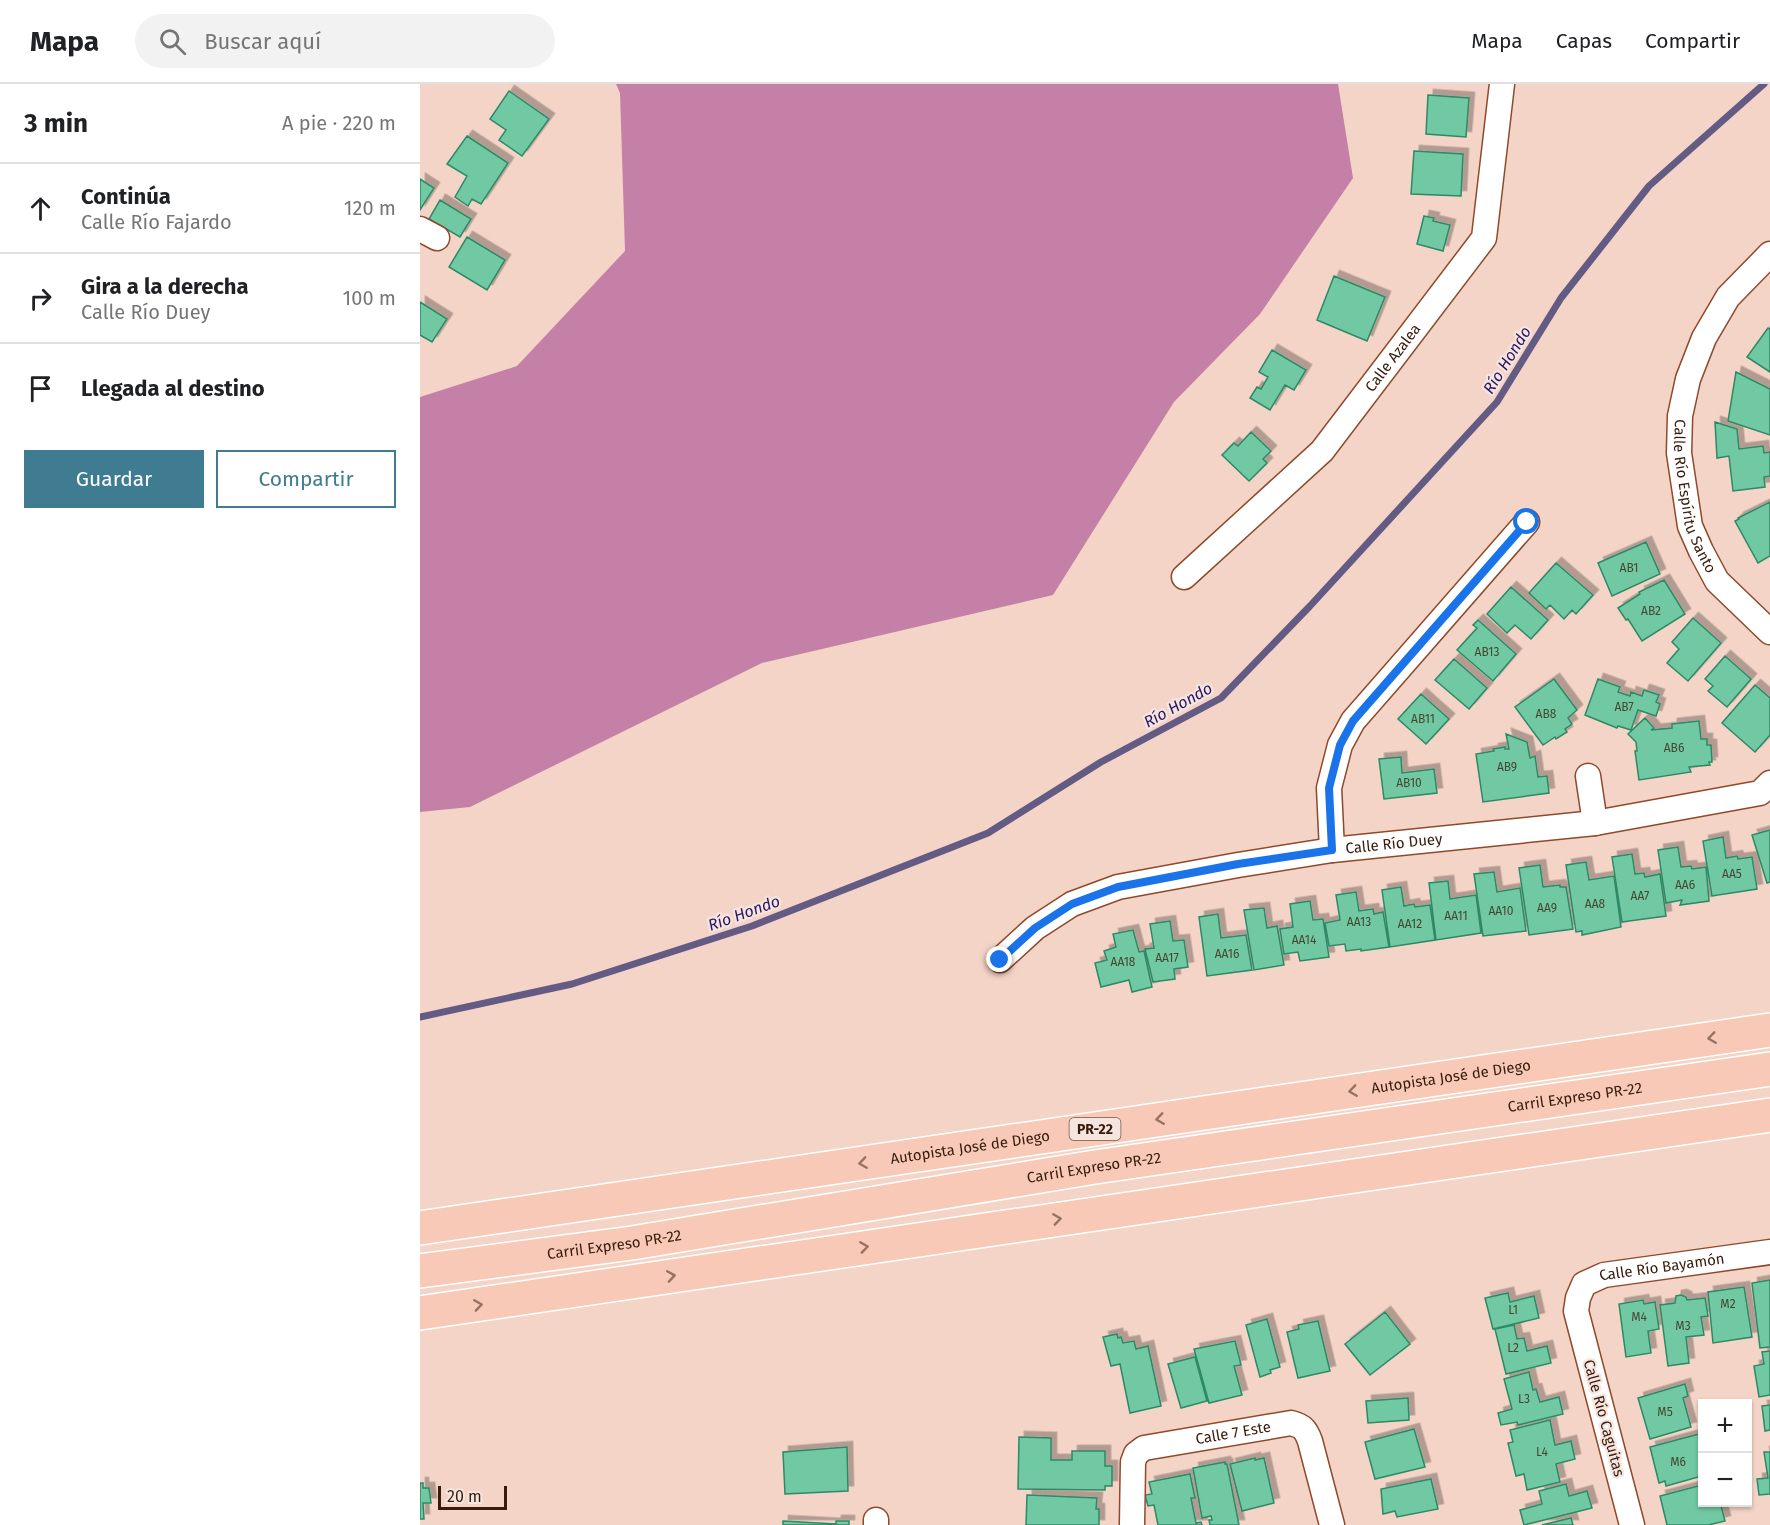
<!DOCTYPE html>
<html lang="es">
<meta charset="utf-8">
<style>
:root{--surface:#fff;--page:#f2f2f2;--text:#202124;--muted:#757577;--line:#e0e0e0;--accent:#3f7c92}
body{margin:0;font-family:"Fira Sans",sans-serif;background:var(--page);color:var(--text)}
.controls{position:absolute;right:18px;bottom:18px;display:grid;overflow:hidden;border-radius:0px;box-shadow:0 2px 4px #0004}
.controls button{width:54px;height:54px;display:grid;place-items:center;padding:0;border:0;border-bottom:2px solid var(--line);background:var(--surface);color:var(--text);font:30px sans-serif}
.scale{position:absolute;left:18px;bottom:15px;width:69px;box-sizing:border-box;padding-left:6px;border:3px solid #371b0d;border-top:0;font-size:16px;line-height:21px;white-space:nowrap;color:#371b0d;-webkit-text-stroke:4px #f6e5de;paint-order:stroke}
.stop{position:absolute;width:18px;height:18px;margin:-14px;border:4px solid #1a73e8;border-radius:50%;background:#fff}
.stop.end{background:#1a73e8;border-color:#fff;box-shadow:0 2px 6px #0008}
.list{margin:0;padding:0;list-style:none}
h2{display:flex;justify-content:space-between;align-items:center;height:78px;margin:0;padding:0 24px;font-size:26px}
h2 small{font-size:20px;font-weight:400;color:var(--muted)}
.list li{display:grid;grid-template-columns:39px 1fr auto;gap:18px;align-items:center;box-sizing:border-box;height:90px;padding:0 24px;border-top:2px solid var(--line)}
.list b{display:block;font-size:22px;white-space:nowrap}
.list p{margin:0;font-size:20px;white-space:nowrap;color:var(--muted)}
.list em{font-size:20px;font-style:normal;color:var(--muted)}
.actions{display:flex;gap:12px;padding:18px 24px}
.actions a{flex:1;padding:14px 0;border:2px solid var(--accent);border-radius:0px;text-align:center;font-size:21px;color:var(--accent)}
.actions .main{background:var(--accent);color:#fff}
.icon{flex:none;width:33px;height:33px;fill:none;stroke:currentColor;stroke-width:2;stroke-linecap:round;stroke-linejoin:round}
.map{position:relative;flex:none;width:1350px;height:1441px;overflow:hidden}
header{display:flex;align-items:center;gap:36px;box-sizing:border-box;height:84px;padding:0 30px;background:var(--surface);border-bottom:2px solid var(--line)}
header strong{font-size:28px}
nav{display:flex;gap:33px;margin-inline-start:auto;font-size:21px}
.search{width:420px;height:54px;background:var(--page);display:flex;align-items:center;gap:15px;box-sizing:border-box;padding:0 21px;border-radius:33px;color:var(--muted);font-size:22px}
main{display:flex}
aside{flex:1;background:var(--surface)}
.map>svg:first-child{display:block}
.forest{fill:#c480a7}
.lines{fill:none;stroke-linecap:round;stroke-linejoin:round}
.stream{stroke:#645b84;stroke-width:7}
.building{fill:#71c9a3;stroke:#2d8966;stroke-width:1.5;filter:url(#shadow)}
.minor-casing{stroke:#8e4a2b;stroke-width:27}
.highway-casing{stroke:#fff;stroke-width:36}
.minor{stroke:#fff;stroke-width:24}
.highway{stroke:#f7c9b6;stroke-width:33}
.oneway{stroke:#977262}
.route{stroke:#1a73e8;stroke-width:8}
.labels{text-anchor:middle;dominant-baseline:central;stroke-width:4.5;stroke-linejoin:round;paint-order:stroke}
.number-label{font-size:12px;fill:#464632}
.shield{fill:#f6e5de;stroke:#70584c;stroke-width:1.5}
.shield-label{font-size:14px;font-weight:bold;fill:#371b0d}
.street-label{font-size:15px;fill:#371b0d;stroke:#f6e5de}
.water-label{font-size:16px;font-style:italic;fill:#271664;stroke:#f6e5de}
</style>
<header>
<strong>Mapa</strong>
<div class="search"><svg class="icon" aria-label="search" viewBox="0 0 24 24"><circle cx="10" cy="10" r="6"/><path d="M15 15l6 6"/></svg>Buscar aquí</div>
<nav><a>Mapa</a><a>Capas</a><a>Compartir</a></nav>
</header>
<main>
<aside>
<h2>3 min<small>A pie · 220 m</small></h2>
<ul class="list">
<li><svg class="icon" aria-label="ahead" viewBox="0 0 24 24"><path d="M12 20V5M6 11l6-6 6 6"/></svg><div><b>Continúa</b><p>Calle Río Fajardo</p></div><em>120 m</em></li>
<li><svg class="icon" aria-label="right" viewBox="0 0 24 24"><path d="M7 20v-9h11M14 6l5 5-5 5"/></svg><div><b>Gira a la derecha</b><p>Calle Río Duey</p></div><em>100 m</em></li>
<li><svg class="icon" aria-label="arrive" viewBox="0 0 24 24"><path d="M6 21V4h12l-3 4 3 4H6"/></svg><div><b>Llegada al destino</b></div></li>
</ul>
<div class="actions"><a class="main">Guardar</a><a>Compartir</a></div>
</aside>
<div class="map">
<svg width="1350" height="1441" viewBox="0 0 1350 1441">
<defs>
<filter id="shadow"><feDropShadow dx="5.5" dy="-5.5" stdDeviation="0" flood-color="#0004"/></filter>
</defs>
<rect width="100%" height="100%" fill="#f4d4c6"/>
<path class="forest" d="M196,0h722l15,94 -93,136 -86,88 -121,193 -291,68 -292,144 -50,5v-415l97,-31 108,-115 -5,-158z"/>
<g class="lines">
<path class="stream" d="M0,933l152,-33 180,-58 236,-93 113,-71 120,-64 89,-92 187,-204 64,-104 88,-112 115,-102"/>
</g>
<path class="building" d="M89,7l40,28 -27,37 -23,-16 7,-10 -16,-11z
M1008,11l41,3 -3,39 -40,-3z
M47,52l41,27 -27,41 -9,-5 -4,7 -13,-9 12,-21 -20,-12z
M994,67l49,3 -2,42 -50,-2z
M0,95l14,9 -14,22z
M20,116l31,19 -11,18 -31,-18z
M1004,132l10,2 -1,3 17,4 -7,26 -26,-7z
M47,153l38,23 -18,30 -38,-23z
M914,192l51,21 -18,44 -50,-21z
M0,218l27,17 -15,23 -12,-7z
M1348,244l2,1v43l-23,-15z
M852,266l34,20 -12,20 -9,-5 -15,25 -20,-12 7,-11 4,2 7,-12 -9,-5z
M1316,288l34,17v46l-42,-14z
M1295,338l22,7 2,20 24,-3 1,7 6,-1v24l-6,1 1,10 -32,4 -4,-35 -12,2z
M831,348l20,19 -8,8 4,4 -18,18 -27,-26 12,-12 4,3z
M1350,418v54l-12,7 -23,-42 4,-2 -1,-1z
M1226,458l14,32 -48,22 -14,-33z
M1136,479l37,32 -17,19 -4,-4 -8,9 -14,-14 -4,4 -17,-16z
M1244,496l21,34 -43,27 -14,-22 -2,1 -8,-12 22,-14 -1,-2z
M1091,503l37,33 -17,19 -16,-14 -8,8 -20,-19z
M1273,534l28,25 -33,38 -21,-18 12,-14 -7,-7z
M1058,536l38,34 -23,27 -36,-31 20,-22 -4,-3z
M1305,572l26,23 -24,28 -19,-16 5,-5 -8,-7z
M1034,575l33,29 -18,21 -34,-29z
M1134,595l23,31 -9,8 4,6 -7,5 2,3 -11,7 -1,-2 -12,8 -28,-38z
M1178,595l22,8 -2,5 12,4 1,-4 11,4 2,-6 15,5 -3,7 4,2 -4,12 -18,-6 -7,20 -13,-4 -1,2 -32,-13z
M1335,601l15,13v37l-15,17 -33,-29z
M1001,610l28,25 -23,25 -28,-25z
M1225,634l9,10 -3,2 21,-2v-4l27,-3 2,18h6v6h4l1,17h-3l1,3 -21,2 2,5 -52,8 -4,-29h2l-1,-9 -8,-8z
M1086,650l21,8 3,16 5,-2 3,21 9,-1 2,17 -66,9 -7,-48 18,-3 -1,-2 12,-2v2h4z
M981,673l1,16 32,-4 3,24 -53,6 -5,-40z
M1350,746v52l-3,1 -15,-48z
M1303,753l3,21 11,-2 1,3 14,-2 5,32 -45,7 -9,-55z
M1258,763l3,20 10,-1 1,3 14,-2 3,34 -29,4 2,-5 -16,3 -8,-53z
M1212,770l3,20 9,-1 1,4 15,-3 6,42 -44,6 -10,-65z
M1166,778l3,18 25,-4 7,51 -39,8v-4l-6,1 -10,-67z
M1120,781l3,22 17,-2v2h6l7,42 -44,6 -10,-67z
M1074,788l3,20 23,-4 6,43 -43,5 -9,-62z
M1028,797l2,18 26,-4 5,38 -45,7 -7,-57z
M981,803l3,19 10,-2 1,3 15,-2 5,35 -45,7 -8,-57z
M936,808l3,19 14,-2 1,5 9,-2 6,35 -28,4v-2l-15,2 -1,-7 -16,2 -4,-23 15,-3 -4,-25z
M890,817l3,19 10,-1 6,38 -29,4 -2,-9 -14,2 -4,-25 13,-2 -3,-23z
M844,824l3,20 10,-2 7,39 -30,5 -10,-60z
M798,830l3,24 25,-3 6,35 -45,6 -8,-59z
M750,837l3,20 11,-1 4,27 -14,2 1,10 -22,3 -8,-33 9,-1 -4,-24z
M713,846l6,22 5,-1 8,36 -20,5 -3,-12 -28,7 -6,-24 12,-3 -3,-9 12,-4 -3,-13z
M1350,1196v67l-10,1 -8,-65z
M1324,1203l8,50 -39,6 -5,-51z
M1088,1209l2,9 24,-6 5,22 -46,11 -8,-31z
M1261,1211l5,2 1,3 18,-2 3,18 -7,1 3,18 -18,2 3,26 -21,3 -8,-61 15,-2 1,-7z
M1223,1216l1,4 11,-2 4,27 -11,2 3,22 -25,4 -7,-53z
M965,1228l25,32 -40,31 -25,-31z
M847,1235l13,48 -10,3 1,3 -11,4 -14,-52z
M898,1237l12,50 -32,7 -11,-46 12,-3 -1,-4z
M1094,1241l3,14 7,-1 3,13 20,-5 4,17 -45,11 -11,-45z
M697,1250l1,4 3,-1 2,6 11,-2 2,8 12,-3 13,60 -31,7 -10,-49 -9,2 -8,-29z
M815,1257l6,24 -7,1 8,29 -33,8 -15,-54z
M1350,1267v44l-11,2 -5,-31 10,-2 -2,-12z
M775,1273l12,44 -26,7 -13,-44z
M1109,1288l4,18 3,-1 4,13 19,-5 4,17 -45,11 -1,-3 -16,3 -3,-12 14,-4 -8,-30z
M1265,1300l3,12 -5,2 8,29 -41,12 -12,-41z
M988,1314l1,22 -41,3 -2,-22z
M1350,1321v25l-5,1 -3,-25z
M1130,1336l5,25 16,-4 4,18 -19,5 4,18 -33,8 -3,-16 -8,2 -8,-33 5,-1 -3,-12z
M994,1345l11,38 -50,12 -10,-37z
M1279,1350l3,14v28l-36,10 -1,-5 -6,2 -9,-36z
M599,1353l32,1v22h21v-9h33v15h7v20h-7v4l-87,-1z
M427,1363l1,44 -63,3 -2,-42z
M1344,1368h6v42l-11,1 -2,-16 11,-1z
M835,1374v2l9,-2 10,45 -32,8 -12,-47z
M805,1378v2h2l12,61h-29l-1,-5h3l-1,-4 -9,2 -9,-50z
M770,1390l5,24h-4l5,25 5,-1 1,3h-44l-4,-20 -6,1 -3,-11 7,-1 -3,-12z
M1011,1395l7,30 -41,8 -2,-6 -12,3 -2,-25z
M0,1399h3v5h6l2,15h-8l1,16h-4z
M1146,1400l3,12 18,-5 5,17 -68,17 -4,-15 22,-6 -3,-13z
M1282,1401v17h18l5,19 -17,4h-41l-7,-29z
M607,1411l70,3 -1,11h3v16h-73z
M1151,1434l2,7h-31z
M363,1437l53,3v-3h13v4h-66z"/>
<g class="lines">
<defs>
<g id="minor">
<path d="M0,145l17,9"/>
<path id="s1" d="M1350,170l-42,43 -24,41 -16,41 -8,37 -1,37 11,73 11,25 16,30 53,51"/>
<path id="s2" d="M764,493l138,-126 162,-213 18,-154"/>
<path d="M1168,692l7,47"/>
<path d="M912,766l-3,-62 11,-43 13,-24 174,-199"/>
<path id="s3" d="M580,876l35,-32 37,-24 46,-17 120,-22 94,-15 263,-27 165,-30 10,-10"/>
<path d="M456,1441v-5"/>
<path id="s4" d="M712,1441l1,-63 3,-8 8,-6 147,-25c12,3 15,7 19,18l22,84"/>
<path id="s5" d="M1212,1441l-56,-214 2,-13 6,-14 20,-9 166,-23"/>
</g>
<g id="highway">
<path id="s6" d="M0,1144l1350,-198"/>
<path id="s7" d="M0,1187l212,-28 463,-76 675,-98"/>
<path d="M0,1229l1350,-198"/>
</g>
</defs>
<use href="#minor" class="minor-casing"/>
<use href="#highway" class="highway-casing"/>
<use href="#minor" class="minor"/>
<use href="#highway" class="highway"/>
</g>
<defs><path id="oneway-chevron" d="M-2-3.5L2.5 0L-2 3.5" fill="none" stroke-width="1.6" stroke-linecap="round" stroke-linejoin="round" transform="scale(1.5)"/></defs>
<g class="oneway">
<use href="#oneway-chevron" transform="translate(1292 954) rotate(172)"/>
<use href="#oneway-chevron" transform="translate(933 1007) rotate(172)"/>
<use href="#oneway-chevron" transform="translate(740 1035) rotate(172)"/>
<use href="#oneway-chevron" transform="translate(443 1079) rotate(172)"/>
<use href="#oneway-chevron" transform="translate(637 1135) rotate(-8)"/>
<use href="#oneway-chevron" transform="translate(444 1163) rotate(-8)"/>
<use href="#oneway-chevron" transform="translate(251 1192) rotate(-9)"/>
<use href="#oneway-chevron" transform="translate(58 1221) rotate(-8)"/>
</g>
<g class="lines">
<path class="route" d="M580,876l35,-32 37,-24 46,-17 120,-23 94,-14 -3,-62 11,-43 13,-24 174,-199"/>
</g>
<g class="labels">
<g class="number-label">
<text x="1209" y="484">AB1</text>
<text x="1231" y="527">AB2</text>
<text x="1067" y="568">AB13</text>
<text x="1204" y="623">AB7</text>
<text x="1126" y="630">AB8</text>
<text x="1003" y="635">AB11</text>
<text x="1254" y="664">AB6</text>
<text x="1087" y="683">AB9</text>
<text x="989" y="699">AB10</text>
<text x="1312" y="790">AA5</text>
<text x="1265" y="801">AA6</text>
<text x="1220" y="812">AA7</text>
<text x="1175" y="820">AA8</text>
<text x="1127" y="824">AA9</text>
<text x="1081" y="827">AA10</text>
<text x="1036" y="832">AA11</text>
<text x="939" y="838">AA13</text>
<text x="990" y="840">AA12</text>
<text x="884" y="856">AA14</text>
<text x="807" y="870">AA16</text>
<text x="747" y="874">AA17</text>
<text x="703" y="878">AA18</text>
<text x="1308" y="1220">M2</text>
<text x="1093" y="1226">L1</text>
<text x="1219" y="1233">M4</text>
<text x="1263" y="1242">M3</text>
<text x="1093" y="1264">L2</text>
<text x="1104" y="1315">L3</text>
<text x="1245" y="1328">M5</text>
<text x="1122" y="1368">L4</text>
<text x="1258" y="1378">M6</text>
</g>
<rect class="shield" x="649.5" y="1034" width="51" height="22" rx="4.5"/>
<g class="shield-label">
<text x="675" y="1045">PR-22</text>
</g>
<g class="street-label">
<text stroke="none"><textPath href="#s2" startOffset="304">Calle Azalea</textPath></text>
<text stroke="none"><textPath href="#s1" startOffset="272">Calle Río Espíritu Santo</textPath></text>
<text stroke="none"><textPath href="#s3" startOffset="420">Calle Río Duey</textPath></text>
<text stroke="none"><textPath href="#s6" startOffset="1042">Autopista José de Diego</textPath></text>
<text stroke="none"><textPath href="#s7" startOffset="1168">Carril Expreso PR-22</textPath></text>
<text stroke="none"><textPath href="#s6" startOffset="556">Autopista José de Diego</textPath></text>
<text stroke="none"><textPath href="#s7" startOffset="682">Carril Expreso PR-22</textPath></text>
<text stroke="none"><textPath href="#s7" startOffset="196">Carril Expreso PR-22</textPath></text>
<text stroke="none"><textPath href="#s5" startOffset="330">Calle Río Bayamón</textPath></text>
<text transform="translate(1184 1334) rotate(75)">Calle Río Caguitas</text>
<text stroke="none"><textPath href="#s4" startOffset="172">Calle 7 Este</textPath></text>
</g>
<g class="water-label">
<text transform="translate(1087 276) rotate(-58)">Río Hondo</text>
<text transform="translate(758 621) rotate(-29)">Río Hondo</text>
<text transform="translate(324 829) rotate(-20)">Río Hondo</text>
</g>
</g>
</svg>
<div class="controls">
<button>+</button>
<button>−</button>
</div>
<div class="scale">20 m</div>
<div class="stop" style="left:1107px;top:438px"></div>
<div class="stop end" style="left:580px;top:876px"></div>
</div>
</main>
